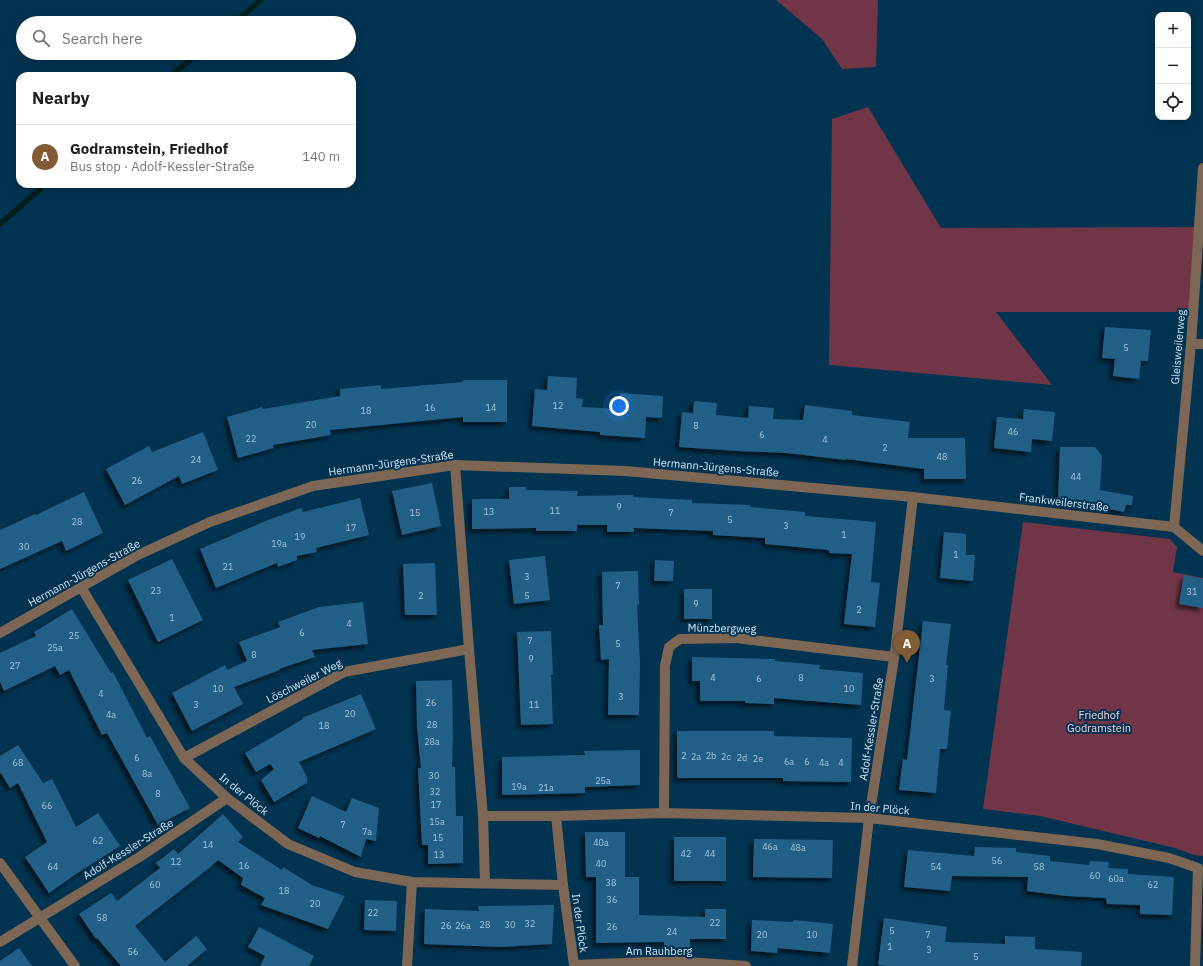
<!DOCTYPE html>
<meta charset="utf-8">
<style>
:root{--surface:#fff;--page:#f2f2f2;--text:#202124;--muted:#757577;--line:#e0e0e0;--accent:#815b35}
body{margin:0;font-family:"IBM Plex Sans",sans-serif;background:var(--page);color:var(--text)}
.controls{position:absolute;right:12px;top:12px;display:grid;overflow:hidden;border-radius:8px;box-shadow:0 2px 10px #0003}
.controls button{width:36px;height:36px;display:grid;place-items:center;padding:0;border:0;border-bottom:1px solid var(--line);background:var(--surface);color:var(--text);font:20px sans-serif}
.you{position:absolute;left:619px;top:406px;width:14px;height:14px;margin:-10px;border:3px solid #fff;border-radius:50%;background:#1a73e8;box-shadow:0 0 0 6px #1a73e833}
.badge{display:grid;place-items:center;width:26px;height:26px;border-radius:50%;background:var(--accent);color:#fff;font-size:13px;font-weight:700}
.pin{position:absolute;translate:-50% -33px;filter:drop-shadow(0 1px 2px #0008)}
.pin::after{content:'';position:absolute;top:21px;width:14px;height:12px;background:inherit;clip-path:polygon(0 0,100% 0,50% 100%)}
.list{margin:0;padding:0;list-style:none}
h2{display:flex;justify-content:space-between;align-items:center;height:52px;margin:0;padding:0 16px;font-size:17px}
h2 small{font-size:13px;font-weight:400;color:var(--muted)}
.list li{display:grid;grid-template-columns:26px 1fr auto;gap:12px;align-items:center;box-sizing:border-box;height:64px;padding:0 16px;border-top:1px solid var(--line)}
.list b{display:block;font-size:15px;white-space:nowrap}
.list p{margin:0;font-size:13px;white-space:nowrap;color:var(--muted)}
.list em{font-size:13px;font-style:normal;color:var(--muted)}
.icon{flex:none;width:22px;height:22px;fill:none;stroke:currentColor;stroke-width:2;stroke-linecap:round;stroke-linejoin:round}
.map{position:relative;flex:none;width:1203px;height:966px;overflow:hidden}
.search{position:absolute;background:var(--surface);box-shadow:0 2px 10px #0003;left:16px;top:16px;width:340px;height:44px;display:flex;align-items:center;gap:10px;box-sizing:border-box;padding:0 14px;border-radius:22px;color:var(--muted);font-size:15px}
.panel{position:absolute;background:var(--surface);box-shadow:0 2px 10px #0003;left:16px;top:72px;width:340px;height:116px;border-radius:12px}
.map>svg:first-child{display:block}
.green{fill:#703648}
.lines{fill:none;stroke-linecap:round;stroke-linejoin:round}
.stream{stroke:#031f1b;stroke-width:5.5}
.building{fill:#245f87;filter:url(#shadow)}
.minor{stroke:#7d6754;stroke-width:10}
.labels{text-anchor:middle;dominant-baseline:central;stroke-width:4;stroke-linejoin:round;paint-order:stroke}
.number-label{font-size:9px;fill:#a5c5dd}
.street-label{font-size:11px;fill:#d0e7fa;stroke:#023350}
.park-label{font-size:11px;fill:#f9d1da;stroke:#023350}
</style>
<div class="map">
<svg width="1203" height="966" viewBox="0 0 1203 966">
<defs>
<filter id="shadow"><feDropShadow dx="-3.5" dy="3.5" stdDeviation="2" flood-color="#0009"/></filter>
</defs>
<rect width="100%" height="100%" fill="#023350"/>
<path class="green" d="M776,0h102l-2,67 -34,2 -20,-30z
M868,107l73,121 258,-1 -6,85h-197l56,73 -223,-20 3,-246z
M1023,522l147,17 7,8 -4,25 30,6v278l-9,-1 -19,-7 -135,-32 -57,-7z"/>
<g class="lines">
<path class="stream" d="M234,23l27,-23
M171,76l27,-23
M0,224l46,-40"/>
</g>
<path class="building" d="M1105,327l46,3 -3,31h-7l-2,18 -26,-3 2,-17 -13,-1z
M548,376l29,2 -1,20 7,1 -1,8 37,2 1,-16 43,3 -1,22 -16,-1 -1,21 -45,-3v-3l-68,-6 3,-37 12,1z
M463,380h44v42h-44v-5l-133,13 1,5 -58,10 1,3 -36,10 -11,-41 35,-10 1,2 77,-13v-7l41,-4v4l82,-7z
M694,401l23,2 -1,12 32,3 1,-12 25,2 -1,11 30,1 2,-15 47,6v4l58,7 -2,16h57l1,41h-42v-10l-78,-10v1l-59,-7 -50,-2 -58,-4 3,-35 11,1z
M1024,409l31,3 -3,29 -20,-2 -1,13 -37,-4 3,-31 26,2z
M203,432l15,38 -36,14 -3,-8 -54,29 -19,-36 43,-23 3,6z
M1060,447h35l7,9 -2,34 33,6 -1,9h-6l-2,7 -20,-4 1,-4 -47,-3z
M432,483l9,43 -39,9 -10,-44z
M509,487h17v3l52,1 -1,5 56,-1v2l59,3v3l58,2v2l55,5v4l71,6 -5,60 9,1 -5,44 -31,-3 8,-70 -23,-1v-3l-64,-6v-6l-52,-3v-4l-79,-3v4h-27v-7h-30v6h-41v-3l-64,1v-30h37z
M84,492l19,41 -37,18 -4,-10 -62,28v-39l35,-16 1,1z
M360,498l9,37 -53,13 1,4 -20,4v4l-19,7 -1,-4 -61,25 -16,-39 68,-29 33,-12 2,4z
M944,532l22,2v21h9l-2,26 -33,-3z
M545,556l5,44 -36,4 -5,-44z
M172,559l31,61 -45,22 -30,-62z
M655,560l19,1 -1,20h-19z
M435,563l2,52h-32l-2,-51z
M638,571l1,34h-2l3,58 -1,52h-31l1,-56 -8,1 -2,-35h4l-1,-53z
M1184,575l19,4v29l-24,-4z
M684,589h28v30h-28z
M363,602l5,42 -56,6 3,7 -36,12 1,1 -46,17 9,17 -51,27 -20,-38 53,-28 2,5 20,-9 -8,-19 41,-15 -2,-5 41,-15z
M72,609l39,64 2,-1 34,66 3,-2 40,72 -32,17 -51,-92 -5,2 -33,-65 -9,5 -5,-9 -51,25 -4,-9v-29l36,-17 -2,-4z
M923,621l28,3 -5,41h2l-4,45 7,1 -4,38h-7l-4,44 -37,-3 4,-31 4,1z
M551,631l2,44h-2l2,49 -32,1 -4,-93z
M692,657l83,2v2l45,4 -1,4 44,4 -2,32 -87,-7v6l-29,-1v-2h-45v-20h-8z
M452,680l1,55 -1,32h3l1,49h7v47l-35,1v-19h-6l-4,-77h3l-4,-40 -1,-47z
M361,694l15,35 -77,33 8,15v6l-33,19 -13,-22 13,-11 -4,-5 -14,8 -11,-19 58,-34 -1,-1z
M677,731h97v5l78,2 -1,44 -68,-1v-3h-106z
M18,745l25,38 9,-4 24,48 22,-14 22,33 -44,28 -27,19 -24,-36 22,-15 -29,-59 -8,5 -10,-16v-16z
M640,750v35l-55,2v6l-83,2v-38l83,-2 -1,-4z
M312,796l34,16 6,-14 27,10 -3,33 -10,-2 -5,18 -41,-21 -1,2 -21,-10z
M223,814l20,23 -5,5 44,28 1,-3 29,18 33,11 -17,33 -67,-24 4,-7 -24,-13 2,-7 -25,-18 -10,9 -73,57 30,36 31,-26 11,13 -20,17h-66l-24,-28 -1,1 -17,-25 32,-21 6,8 43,-33 -4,-5 18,-14 4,5z
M585,832h40v45h14v38l66,2v-8h21v30h-36v9h-26v-6l-68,1v-66h-10z
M674,837h52v44h-52z
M754,839l79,1 -1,38 -79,-1z
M975,847l41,1v4l34,4v5l39,4 1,-4 19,1 -1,6 20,1v5l46,3 -2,38 -32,-1v-9l-33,-1 -1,-6 -39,-2 -40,-5 1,-14 -76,-1 -2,15 -46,-4 4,-37 66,6z
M365,900l32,1 -1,30 -32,-1z
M554,905l-2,39 -51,3 -77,-3 1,-35 54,2 -1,-5z
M884,918l63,9 -2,15 60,2v-8l30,1v12l47,3 -1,14h-193l-10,-1z
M752,920l41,2 1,-2 39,4 -3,29 -52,-5 -1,5 -26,-2z
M259,927l55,29 -5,10h-49l5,-10 -17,-9z
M19,948l13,18h-32v-5z"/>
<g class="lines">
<path class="minor" d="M1191,344h12
M455,465l14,184 14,167 2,67
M1174,527l17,-183 12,-176
M81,587l103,171 43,40 61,46 67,28 57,10 151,3
M0,633l138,-78 72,-33 103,-36 142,-21 170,6 288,26 261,30 29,24
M184,758l160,-86 125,-23
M664,813l1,-147 4,-19 11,-8 56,-1 158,19
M483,816h73l108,-3 205,5 228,26 72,14 29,10 -3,98
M556,816l7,69 11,80
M0,863l75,103
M0,942l141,-86 86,-58
M407,966l5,-84
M574,966v-1l98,-4 74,5
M852,966l17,-148 26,-166 18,-155"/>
</g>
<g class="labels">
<g class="number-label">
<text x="1126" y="347">5</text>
<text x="558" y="405">12</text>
<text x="430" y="407">16</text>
<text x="491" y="407">14</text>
<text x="366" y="410">18</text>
<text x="311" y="424">20</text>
<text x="696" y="425">8</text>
<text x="1013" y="431">46</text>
<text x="762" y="434">6</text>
<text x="251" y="438">22</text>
<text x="825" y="439">4</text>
<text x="885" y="447">2</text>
<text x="942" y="456">48</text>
<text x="196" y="459">24</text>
<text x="1076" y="476">44</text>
<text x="137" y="480">26</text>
<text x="619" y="506">9</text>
<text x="555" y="510">11</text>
<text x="489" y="511">13</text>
<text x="415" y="512">15</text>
<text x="671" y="512">7</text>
<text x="730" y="519">5</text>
<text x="77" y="521">28</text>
<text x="786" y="525">3</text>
<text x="351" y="527">17</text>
<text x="844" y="534">1</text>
<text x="300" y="536">19</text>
<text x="279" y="543">19a</text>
<text x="24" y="546">30</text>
<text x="956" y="554">1</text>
<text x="228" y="566">21</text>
<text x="527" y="576">3</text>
<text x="618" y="585">7</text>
<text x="156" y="590">23</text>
<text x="1192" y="591">31</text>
<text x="421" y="595">2</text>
<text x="527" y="595">5</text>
<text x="696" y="603">9</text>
<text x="859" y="609">2</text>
<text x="172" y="617">1</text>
<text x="349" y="623">4</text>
<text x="302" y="632">6</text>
<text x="74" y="635">25</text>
<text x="530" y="640">7</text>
<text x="618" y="643">5</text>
<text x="55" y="647">25a</text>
<text x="254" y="654">8</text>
<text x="531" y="658">9</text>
<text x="15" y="665">27</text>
<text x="713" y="677">4</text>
<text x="801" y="677">8</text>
<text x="759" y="678">6</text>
<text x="932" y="678">3</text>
<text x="218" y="688">10</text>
<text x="849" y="688">10</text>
<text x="101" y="693">4</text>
<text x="621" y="696">3</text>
<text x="431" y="702">26</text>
<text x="196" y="704">3</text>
<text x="534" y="704">11</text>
<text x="350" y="713">20</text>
<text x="111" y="714">4a</text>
<text x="432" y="724">28</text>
<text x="324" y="725">18</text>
<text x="432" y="741">28a</text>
<text x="684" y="755">2</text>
<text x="711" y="755">2b</text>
<text x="696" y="756">2a</text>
<text x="726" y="756">2c</text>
<text x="137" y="757">6</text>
<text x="742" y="757">2d</text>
<text x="758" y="758">2e</text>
<text x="789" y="761">6a</text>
<text x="807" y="761">6</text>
<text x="18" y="762">68</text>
<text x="824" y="762">4a</text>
<text x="841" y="762">4</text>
<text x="147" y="773">8a</text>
<text x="434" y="775">30</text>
<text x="603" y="780">25a</text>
<text x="519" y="786">19a</text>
<text x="546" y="787">21a</text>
<text x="435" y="791">32</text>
<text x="158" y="793">8</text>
<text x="436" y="804">17</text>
<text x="47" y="805">66</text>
<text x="437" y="821">15a</text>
<text x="343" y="824">7</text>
<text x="367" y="831">7a</text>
<text x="438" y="837">15</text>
<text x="98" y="840">62</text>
<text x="601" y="842">40a</text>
<text x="208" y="844">14</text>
<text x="770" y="846">46a</text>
<text x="798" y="847">48a</text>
<text x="686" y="853">42</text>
<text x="710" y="853">44</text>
<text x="439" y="854">13</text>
<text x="997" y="860">56</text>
<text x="176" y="861">12</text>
<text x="601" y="863">40</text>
<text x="244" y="865">16</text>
<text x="53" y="866">64</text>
<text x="936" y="866">54</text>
<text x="1039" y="866">58</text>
<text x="1095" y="875">60</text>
<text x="1116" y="878">60a</text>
<text x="611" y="882">38</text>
<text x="155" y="884">60</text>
<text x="1153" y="884">62</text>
<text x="284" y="890">18</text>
<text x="612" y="899">36</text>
<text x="315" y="903">20</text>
<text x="373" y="912">22</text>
<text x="102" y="917">58</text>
<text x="715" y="922">22</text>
<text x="530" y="923">32</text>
<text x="485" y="924">28</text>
<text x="510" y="924">30</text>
<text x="446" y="925">26</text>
<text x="463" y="925">26a</text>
<text x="612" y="926">26</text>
<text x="892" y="930">5</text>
<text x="672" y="931">24</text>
<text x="762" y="934">20</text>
<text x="812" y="934">10</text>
<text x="928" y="934">7</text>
<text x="890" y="946">1</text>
<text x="929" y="949">3</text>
<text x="133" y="951">56</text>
<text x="976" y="956">5</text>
</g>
<g class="street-label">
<text transform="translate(1178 347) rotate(-85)">Gleisweilerweg</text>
<text transform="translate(391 463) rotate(-8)">Hermann-Jürgens-Straße</text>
<text transform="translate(716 467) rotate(5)">Hermann-Jürgens-Straße</text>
<text transform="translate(1064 502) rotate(7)">Frankweilerstraße</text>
<text transform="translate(84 573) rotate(-29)">Hermann-Jürgens-Straße</text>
<text transform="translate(722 628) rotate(1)">Münzbergweg</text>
<text transform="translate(304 681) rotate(-27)">Löschweiler Weg</text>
<text transform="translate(871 729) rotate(-81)">Adolf-Kessler-Straße</text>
<text transform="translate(244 794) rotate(39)">In der Plöck</text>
<text transform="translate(880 808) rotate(5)">In der Plöck</text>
<text transform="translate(128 849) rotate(-32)">Adolf-Kessler-Straße</text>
<text transform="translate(580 923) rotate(82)">In der Plöck</text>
<text x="659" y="951">Am Rauhberg</text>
</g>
<g class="park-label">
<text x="1099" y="715">Friedhof<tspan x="1099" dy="13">Godramstein</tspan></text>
</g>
</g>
</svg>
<div class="controls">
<button>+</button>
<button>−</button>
<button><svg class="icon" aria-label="locate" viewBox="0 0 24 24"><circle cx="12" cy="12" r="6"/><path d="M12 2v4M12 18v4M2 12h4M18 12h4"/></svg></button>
</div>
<div class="you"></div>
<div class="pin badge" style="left:907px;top:663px">A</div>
<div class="search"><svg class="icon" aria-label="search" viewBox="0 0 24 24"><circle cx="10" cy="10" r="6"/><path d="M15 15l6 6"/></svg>Search here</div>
<section class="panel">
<h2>Nearby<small></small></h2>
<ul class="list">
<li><span class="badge">A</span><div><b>Godramstein, Friedhof</b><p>Bus stop · Adolf-Kessler-Straße</p></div><em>140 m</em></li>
</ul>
</section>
</div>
